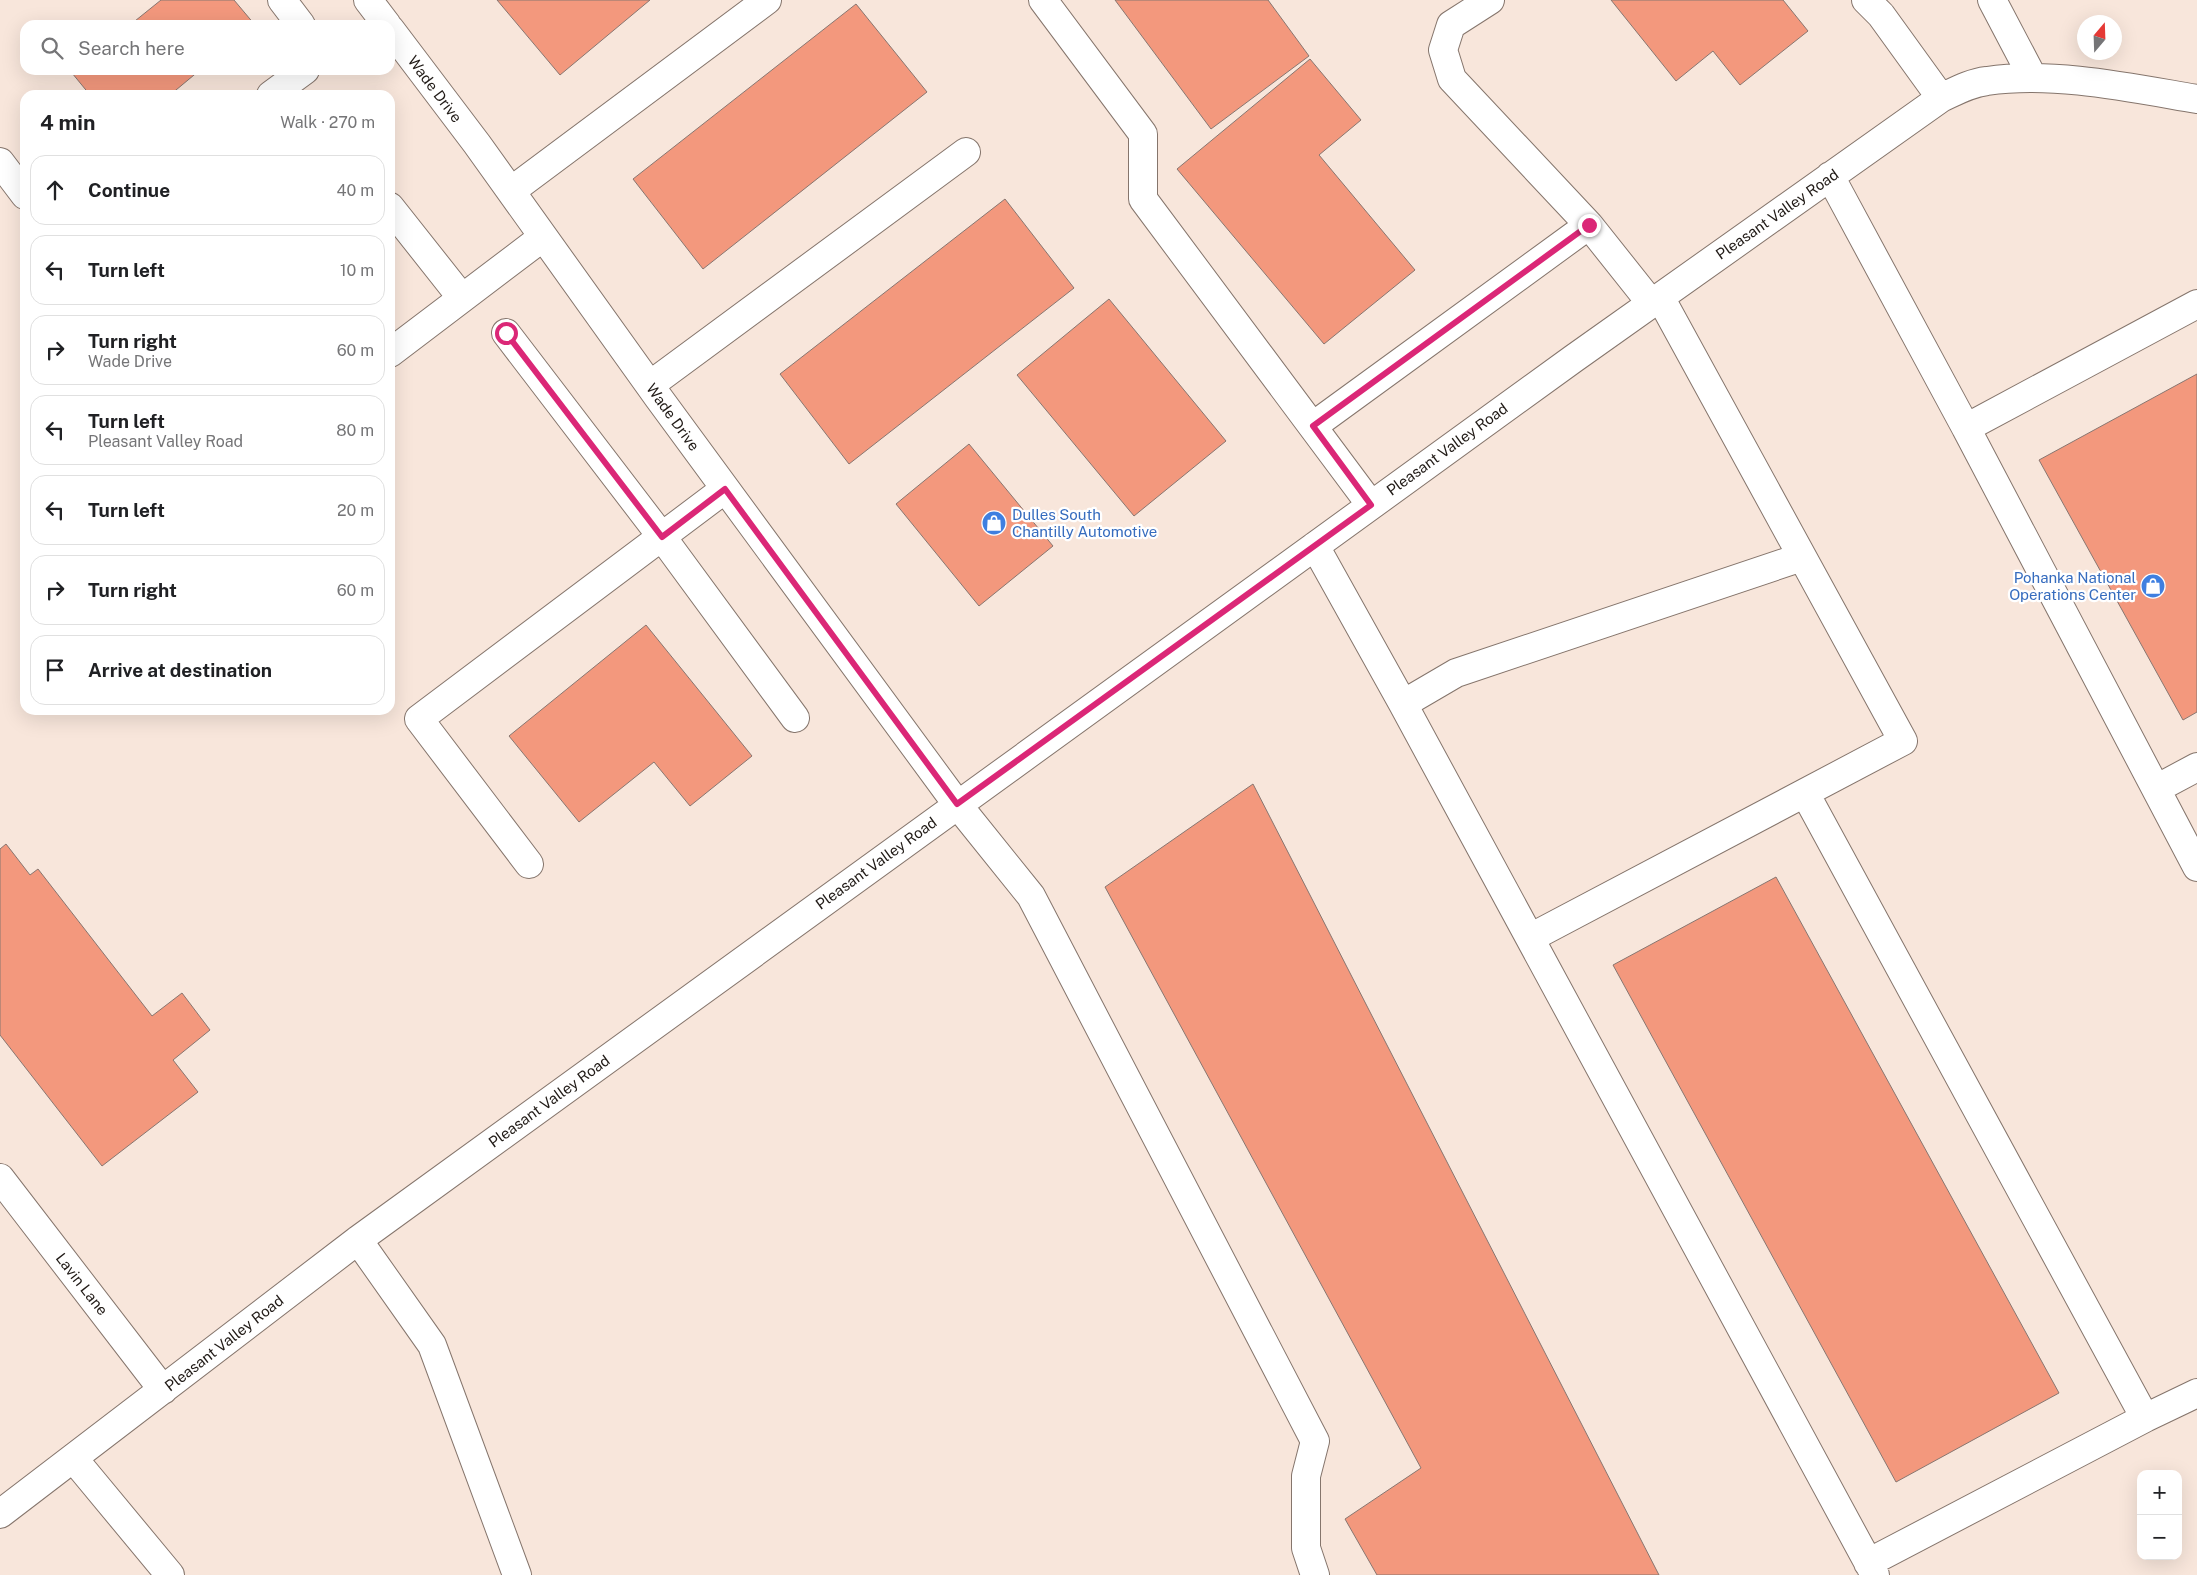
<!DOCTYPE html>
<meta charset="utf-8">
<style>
:root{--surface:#fff;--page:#f2f2f2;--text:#202124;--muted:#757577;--line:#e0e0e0}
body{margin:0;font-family:"Public Sans",sans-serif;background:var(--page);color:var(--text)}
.controls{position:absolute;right:15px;bottom:15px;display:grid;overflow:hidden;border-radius:10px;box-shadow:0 5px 20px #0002}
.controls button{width:45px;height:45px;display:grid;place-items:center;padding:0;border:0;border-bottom:1px solid var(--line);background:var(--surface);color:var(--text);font:25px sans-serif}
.compass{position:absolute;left:2077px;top:15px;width:45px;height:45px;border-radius:50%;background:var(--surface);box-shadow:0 5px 20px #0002;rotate:19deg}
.stop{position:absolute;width:15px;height:15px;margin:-11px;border:4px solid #db2777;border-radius:50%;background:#fff}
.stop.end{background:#db2777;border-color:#fff;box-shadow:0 1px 5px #0008}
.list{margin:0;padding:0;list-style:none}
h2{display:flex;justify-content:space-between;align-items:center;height:65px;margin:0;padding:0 20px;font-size:21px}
h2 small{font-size:16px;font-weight:400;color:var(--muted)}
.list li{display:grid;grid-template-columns:32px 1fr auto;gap:15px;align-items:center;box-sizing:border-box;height:70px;margin:0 10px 10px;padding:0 10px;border:1px solid var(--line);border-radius:15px}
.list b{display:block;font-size:19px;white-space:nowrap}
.list p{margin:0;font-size:16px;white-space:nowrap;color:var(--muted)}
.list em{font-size:16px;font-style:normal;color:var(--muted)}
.icon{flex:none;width:28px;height:28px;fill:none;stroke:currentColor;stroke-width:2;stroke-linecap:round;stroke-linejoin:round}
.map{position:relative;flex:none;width:2197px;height:1575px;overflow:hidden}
.search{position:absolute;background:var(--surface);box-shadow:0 5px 20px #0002;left:20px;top:20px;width:375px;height:55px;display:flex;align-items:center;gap:12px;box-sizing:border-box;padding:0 18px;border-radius:15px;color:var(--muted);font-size:19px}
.panel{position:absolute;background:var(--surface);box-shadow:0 5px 20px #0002;left:20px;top:90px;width:375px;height:625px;border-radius:15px}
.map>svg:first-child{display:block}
.building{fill:#f3987d;stroke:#887670}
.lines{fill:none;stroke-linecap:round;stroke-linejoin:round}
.minor-casing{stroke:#85756c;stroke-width:30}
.minor{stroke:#fff;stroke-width:28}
.route{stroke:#db2777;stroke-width:6}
.labels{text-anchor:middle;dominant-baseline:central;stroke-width:4.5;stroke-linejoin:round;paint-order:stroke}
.street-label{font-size:15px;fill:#201a16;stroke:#fff}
.shop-label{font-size:15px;fill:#366cbe;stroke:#fff;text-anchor:start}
</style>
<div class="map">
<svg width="2197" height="1575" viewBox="0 0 2197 1575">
<rect width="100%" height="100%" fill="#f8e6db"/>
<path class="building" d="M161,0h73l21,25h-125z
M497,0h153l-90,75z
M1115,0h153l41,56 -98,73z
M1611,0h172l25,31 -68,54 -27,-34 -37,30z
M856,4l71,88 -224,177 -70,-90z
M1310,59l51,61 -42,35 96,115 -91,74 -147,-175z
M75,70h125l-30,25h-80l-18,-22z
M1005,199l69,89 -225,176 -69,-90z
M1109,299l117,142 -92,75 -117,-141z
M2197,374v338l-14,8 -144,-260z
M969,444l84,102 -74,60 -83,-102z
M646,625l106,131 -62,50 -36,-44 -75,60 -70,-86z
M1253,784l406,791h-282l-32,-56 76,-51 -316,-581z
M6,844l24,31 8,-6 114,147 30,-23 28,37 -37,30 25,32 -96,74 -102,-131v-186z
M1776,877l283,516 -163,89 -283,-517z"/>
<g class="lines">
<defs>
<path id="minor" d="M282,0l19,25
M368,0l19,25
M1043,0l100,134v65l228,306
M1490,0l-39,25 -8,25 9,29 137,146
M1866,0l15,15 60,83
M1992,0l41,78
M390,29l87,115 181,253 299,407 74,92 284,545 -9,35v72l9,27
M271,95l34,-25
M0,162l25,33
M1830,176l136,252
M511,191l256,-191
M390,207l72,91
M2197,304l-231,124 231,439
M506,333l156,204 133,181
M390,353l153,-116
M650,385l316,-233
M1313,426l276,-201 62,78
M1315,546l88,158 472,871
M1403,704l53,-31 346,-116
M2156,789l41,-22
M1805,793l340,625 52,-25
M529,864l-110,-145 306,-230
M1530,938l373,-197 -243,-444
M0,1178l163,212
M358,1240l74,105 85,230
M73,1458l97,117
M0,1514l358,-274 1215,-881 368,-261c15,-7 29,-15 46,-17 66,-10 145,7 210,18
M1868,1563l277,-145"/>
</defs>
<use href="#minor" class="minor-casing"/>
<use href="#minor" class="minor"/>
</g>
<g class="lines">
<path class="route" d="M506,333l156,204 63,-48 232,315 414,-299 -58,-79 276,-201"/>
</g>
<defs>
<symbol id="shop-disc" viewBox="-11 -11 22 22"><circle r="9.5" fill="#3f7fe0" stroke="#fff"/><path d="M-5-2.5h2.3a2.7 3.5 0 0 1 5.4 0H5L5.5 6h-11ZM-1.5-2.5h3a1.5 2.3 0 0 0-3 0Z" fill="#fff"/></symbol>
</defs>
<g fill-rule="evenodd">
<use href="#shop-disc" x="980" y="509" width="28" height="28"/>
<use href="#shop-disc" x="2139" y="572" width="28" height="28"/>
</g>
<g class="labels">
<g class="street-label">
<text transform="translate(435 89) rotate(53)">Wade Drive</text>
<text transform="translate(1777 214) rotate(-35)">Pleasant Valley Road</text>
<text transform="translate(673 417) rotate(54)">Wade Drive</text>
<text transform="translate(1447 449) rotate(-36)">Pleasant Valley Road</text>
<text transform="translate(876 863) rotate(-36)">Pleasant Valley Road</text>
<text transform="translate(549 1101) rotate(-36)">Pleasant Valley Road</text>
<text transform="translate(82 1284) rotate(52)">Lavin Lane</text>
<text transform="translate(224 1343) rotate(-38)">Pleasant Valley Road</text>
</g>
<g class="shop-label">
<text x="1012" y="514">Dulles South<tspan x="1012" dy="17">Chantilly Automotive</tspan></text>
<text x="2136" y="577" text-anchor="end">Pohanka National<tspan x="2136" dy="17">Operations Center</tspan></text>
</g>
</g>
</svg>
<div class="controls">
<button>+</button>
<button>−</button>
</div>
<svg class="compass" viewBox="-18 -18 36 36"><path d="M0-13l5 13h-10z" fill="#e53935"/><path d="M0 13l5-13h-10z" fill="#757577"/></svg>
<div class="stop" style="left:506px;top:333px"></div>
<div class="stop end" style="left:1589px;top:225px"></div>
<div class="search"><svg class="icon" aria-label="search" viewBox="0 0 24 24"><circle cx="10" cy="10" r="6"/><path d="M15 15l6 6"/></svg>Search here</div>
<section class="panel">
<h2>4 min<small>Walk · 270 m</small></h2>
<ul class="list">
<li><svg class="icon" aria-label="ahead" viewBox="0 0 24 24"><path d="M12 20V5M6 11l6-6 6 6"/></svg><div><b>Continue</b></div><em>40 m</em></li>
<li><svg class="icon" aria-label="left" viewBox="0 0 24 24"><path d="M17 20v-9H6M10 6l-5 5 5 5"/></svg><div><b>Turn left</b></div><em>10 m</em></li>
<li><svg class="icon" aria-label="right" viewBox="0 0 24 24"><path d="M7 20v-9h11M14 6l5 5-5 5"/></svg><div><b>Turn right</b><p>Wade Drive</p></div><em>60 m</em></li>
<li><svg class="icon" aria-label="left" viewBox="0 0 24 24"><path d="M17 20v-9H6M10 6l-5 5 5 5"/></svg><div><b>Turn left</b><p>Pleasant Valley Road</p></div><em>80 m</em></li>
<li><svg class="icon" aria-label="left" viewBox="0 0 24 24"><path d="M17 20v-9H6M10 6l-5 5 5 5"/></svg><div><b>Turn left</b></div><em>20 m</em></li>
<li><svg class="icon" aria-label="right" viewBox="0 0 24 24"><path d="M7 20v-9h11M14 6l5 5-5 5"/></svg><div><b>Turn right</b></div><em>60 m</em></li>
<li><svg class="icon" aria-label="arrive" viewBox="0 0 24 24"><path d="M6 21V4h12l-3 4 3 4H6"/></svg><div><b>Arrive at destination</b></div></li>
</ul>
</section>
</div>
